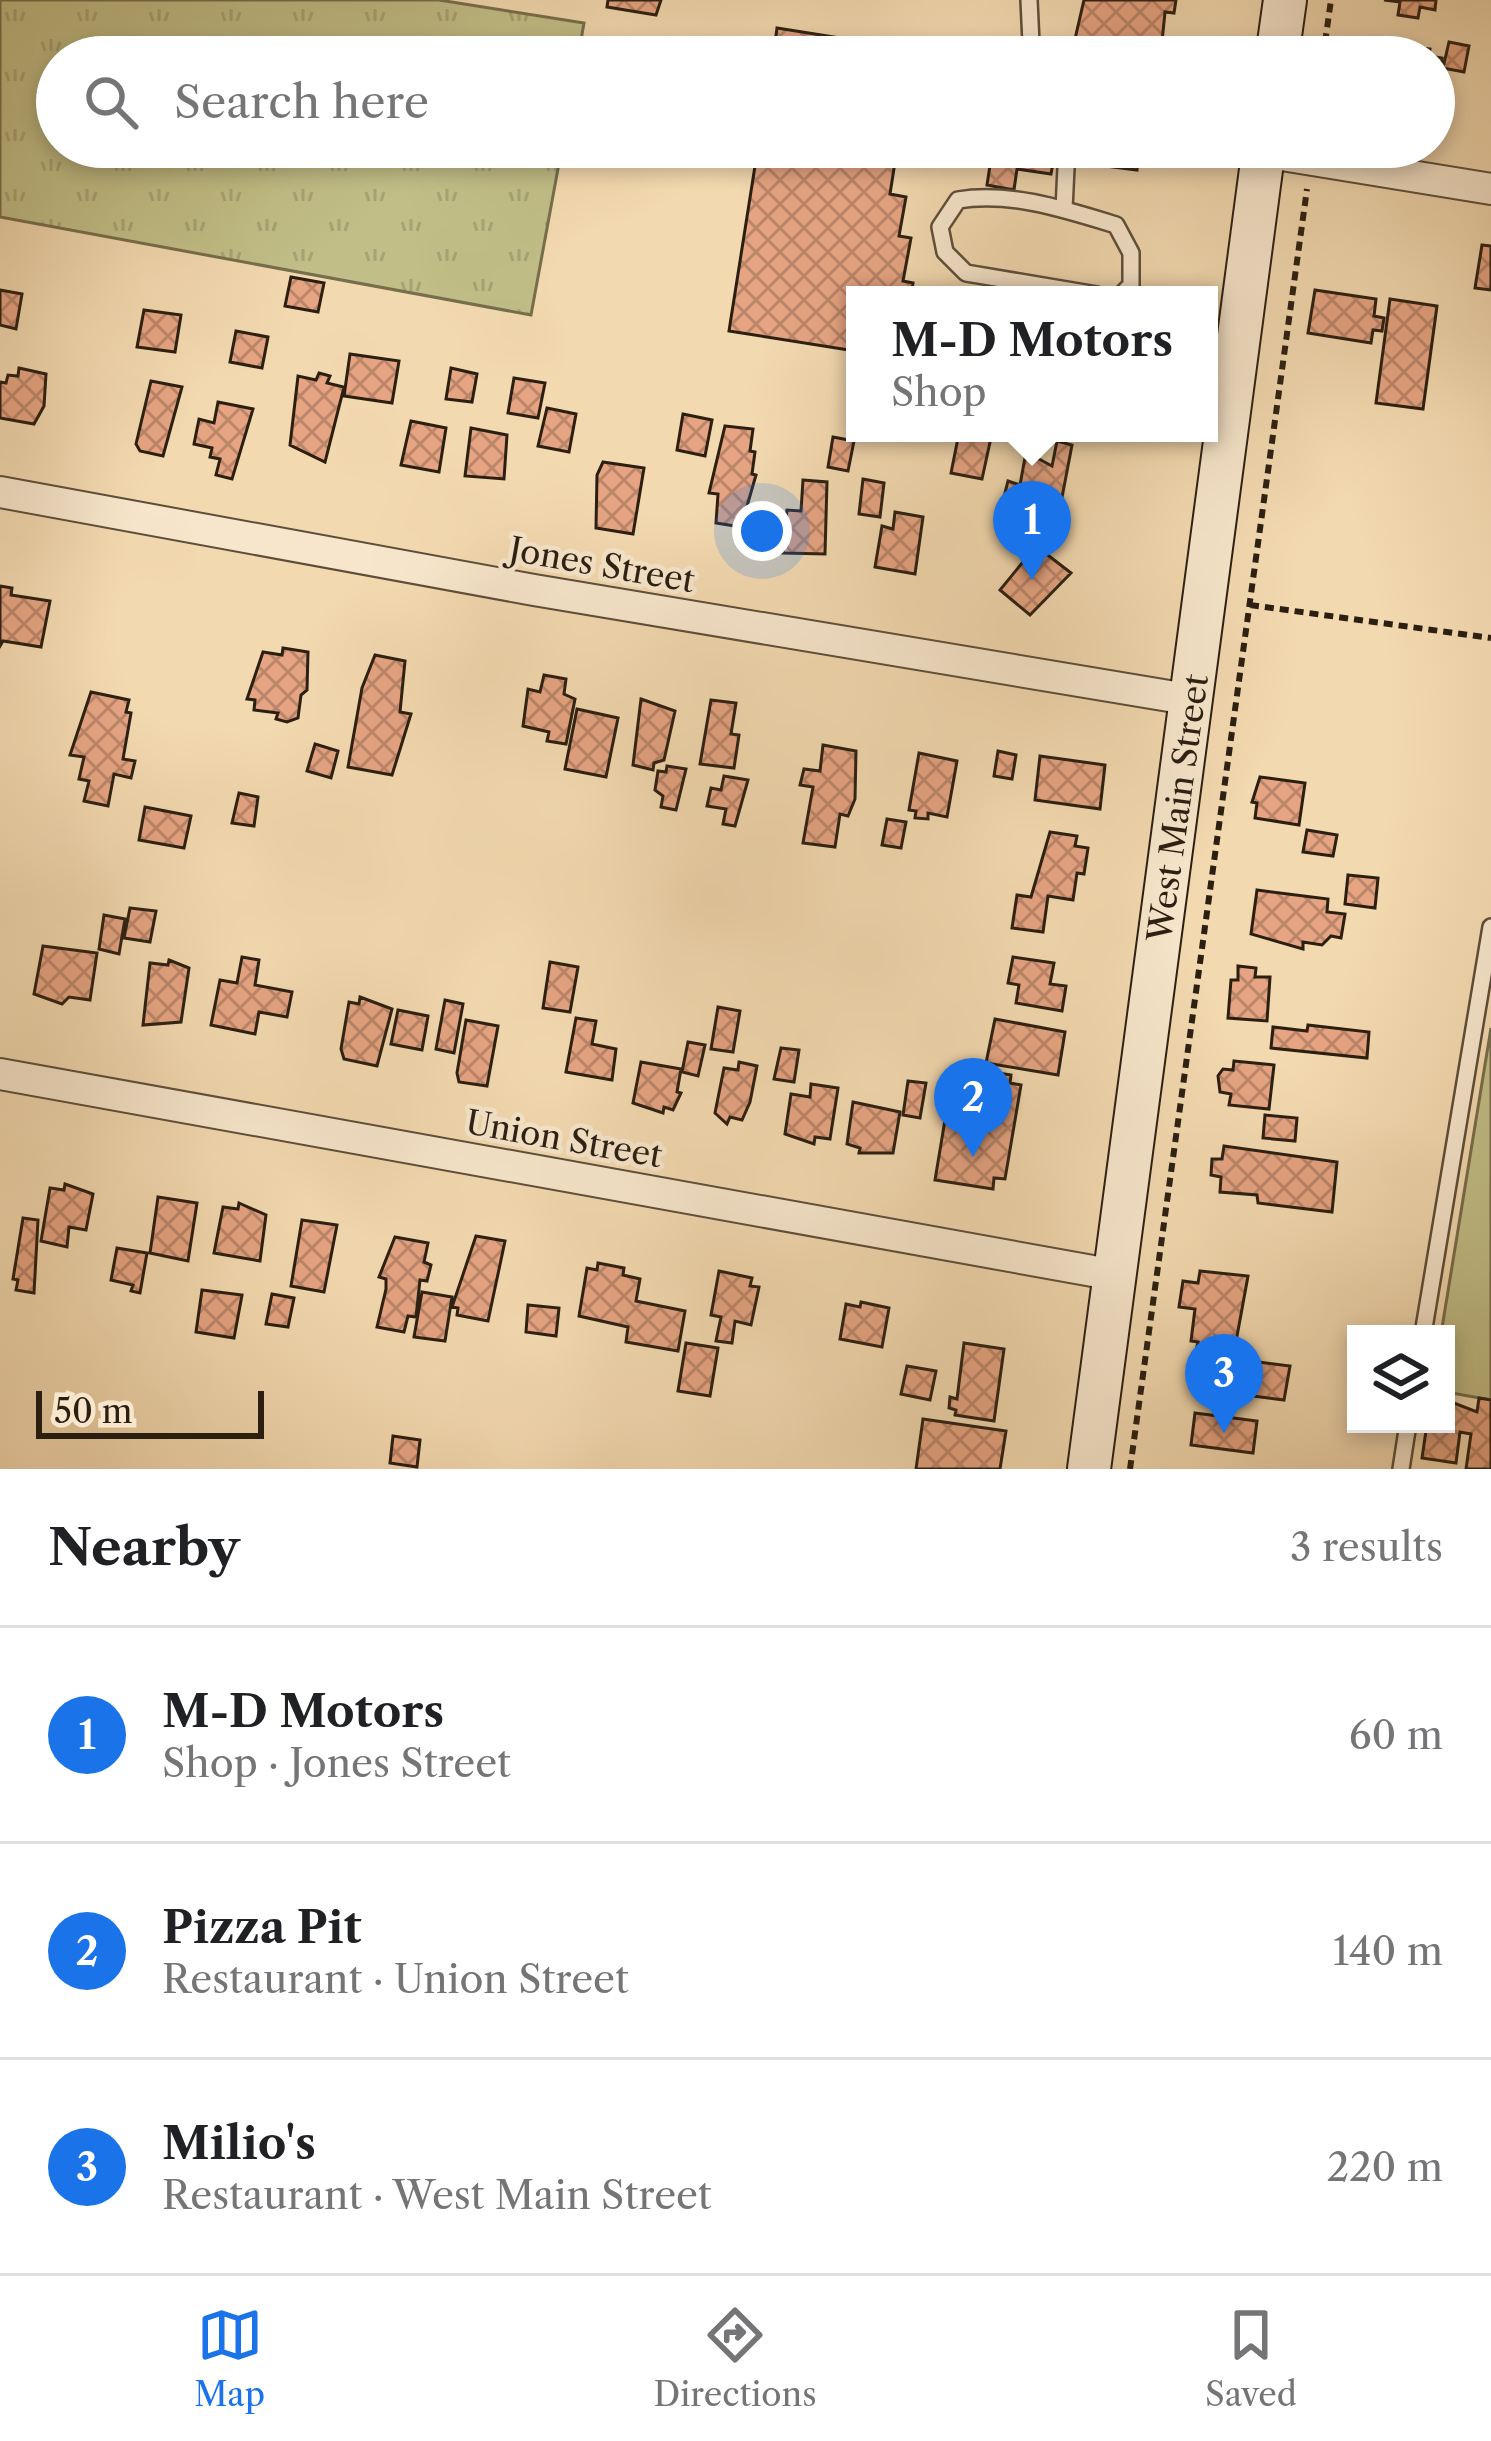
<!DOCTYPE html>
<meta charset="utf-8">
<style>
:root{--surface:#fff;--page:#f6f6f6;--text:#202124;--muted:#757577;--line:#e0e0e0;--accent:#1a73e8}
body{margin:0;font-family:"Libre Caslon Text",serif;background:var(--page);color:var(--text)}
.controls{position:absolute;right:36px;bottom:36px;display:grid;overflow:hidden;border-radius:0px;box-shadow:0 6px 18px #0003}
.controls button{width:108px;height:108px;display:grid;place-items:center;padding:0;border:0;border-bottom:3px solid var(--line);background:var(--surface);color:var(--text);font:60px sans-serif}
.scale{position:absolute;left:36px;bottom:30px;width:228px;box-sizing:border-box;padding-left:12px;border:6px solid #2b1f12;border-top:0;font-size:33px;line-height:42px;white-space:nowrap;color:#2b1f12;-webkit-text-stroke:9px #f7e6cc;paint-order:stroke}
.you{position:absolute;left:762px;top:531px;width:42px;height:42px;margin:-30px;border:9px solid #fff;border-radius:50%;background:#1a73e8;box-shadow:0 0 0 18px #1a73e833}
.badge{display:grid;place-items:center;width:78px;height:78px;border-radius:50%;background:var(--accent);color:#fff;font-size:39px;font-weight:700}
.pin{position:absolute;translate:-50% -99px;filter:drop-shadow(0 3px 6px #0008)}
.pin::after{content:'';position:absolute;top:63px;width:42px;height:36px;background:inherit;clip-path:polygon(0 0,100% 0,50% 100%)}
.popup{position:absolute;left:846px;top:286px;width:372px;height:156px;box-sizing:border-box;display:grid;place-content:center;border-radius:0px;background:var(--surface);filter:drop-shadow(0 3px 9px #0005);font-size:39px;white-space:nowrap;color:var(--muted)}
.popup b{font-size:45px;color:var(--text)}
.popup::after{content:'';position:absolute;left:50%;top:100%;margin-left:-24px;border:24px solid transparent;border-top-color:var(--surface)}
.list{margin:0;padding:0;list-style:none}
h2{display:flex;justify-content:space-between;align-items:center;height:156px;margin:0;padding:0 48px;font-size:51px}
h2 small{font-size:39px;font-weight:400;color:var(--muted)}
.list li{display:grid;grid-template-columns:78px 1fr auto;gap:36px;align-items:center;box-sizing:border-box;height:216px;padding:0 48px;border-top:3px solid var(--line)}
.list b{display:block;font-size:45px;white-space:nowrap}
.list p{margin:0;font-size:39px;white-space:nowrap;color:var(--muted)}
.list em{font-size:39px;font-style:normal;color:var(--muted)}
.icon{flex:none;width:66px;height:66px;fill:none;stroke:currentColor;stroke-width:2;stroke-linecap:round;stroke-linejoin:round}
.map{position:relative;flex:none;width:1491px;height:1469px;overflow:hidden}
.search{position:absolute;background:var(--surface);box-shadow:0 6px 18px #0003;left:36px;right:36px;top:36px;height:132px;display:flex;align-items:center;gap:30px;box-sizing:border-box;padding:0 42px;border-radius:66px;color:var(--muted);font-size:45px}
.sheet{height:804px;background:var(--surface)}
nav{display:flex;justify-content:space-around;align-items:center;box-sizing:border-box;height:168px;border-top:3px solid var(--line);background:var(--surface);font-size:33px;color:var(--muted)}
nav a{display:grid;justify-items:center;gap:6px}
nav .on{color:var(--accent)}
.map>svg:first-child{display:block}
.grass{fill:url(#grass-tufts);stroke:#766e4c;stroke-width:3}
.garden{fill:#c1be87;stroke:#766e4c;stroke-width:3}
.building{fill:url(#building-cross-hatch);stroke:#2b1f12;stroke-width:3}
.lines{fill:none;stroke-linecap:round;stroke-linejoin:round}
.service-casing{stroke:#5d4e3a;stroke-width:20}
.minor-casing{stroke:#5d4e3a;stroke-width:34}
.secondary-casing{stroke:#2b1f12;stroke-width:46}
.path{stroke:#2b1f12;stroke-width:6;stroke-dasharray:9 6;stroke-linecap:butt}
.service{stroke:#f7e6cc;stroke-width:15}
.minor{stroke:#f7e6cc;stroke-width:30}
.secondary{stroke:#f7e6cc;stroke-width:42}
.labels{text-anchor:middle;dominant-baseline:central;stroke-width:9;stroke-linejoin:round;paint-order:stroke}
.street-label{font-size:33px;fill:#2b1f12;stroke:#f7e6cc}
</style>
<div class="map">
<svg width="1491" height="1469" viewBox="0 0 1491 1469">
<defs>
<pattern id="grass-tufts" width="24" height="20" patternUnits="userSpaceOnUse" patternTransform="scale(3)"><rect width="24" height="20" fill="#c1be87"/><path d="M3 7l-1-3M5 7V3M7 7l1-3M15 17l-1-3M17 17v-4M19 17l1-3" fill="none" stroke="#a6a374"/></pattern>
<pattern id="building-cross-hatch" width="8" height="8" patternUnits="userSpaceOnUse" patternTransform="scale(3)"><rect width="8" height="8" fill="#e6a482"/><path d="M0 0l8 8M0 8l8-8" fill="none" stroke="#bb8569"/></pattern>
</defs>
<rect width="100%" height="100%" fill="#f3d9b0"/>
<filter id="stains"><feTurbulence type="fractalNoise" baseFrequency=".00167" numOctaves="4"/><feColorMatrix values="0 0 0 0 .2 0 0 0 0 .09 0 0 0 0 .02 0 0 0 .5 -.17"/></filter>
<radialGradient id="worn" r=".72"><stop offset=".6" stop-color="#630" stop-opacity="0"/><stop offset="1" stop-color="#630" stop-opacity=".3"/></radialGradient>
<path class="grass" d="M0,0h439l145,23 -6,34h-521v90h505l-31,168 -531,-98z"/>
<path class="garden" d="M1491,1028v372l-45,-8v-58h-5z"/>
<path class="building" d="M608,0h53l-5,15 -49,-8z
M1084,0h92l-2,13 -9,-1 -4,40 -86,-13z
M1384,0h52l-1,10 -15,-3 -2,11 -20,-3 2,-13z
M777,28l183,29h-187z
M1363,40l67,9 -1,7 13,2 -5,35 -3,-36h-73z
M1449,42l20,4 -5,26 -21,-4z
M758,147h113l-1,11 25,4 -5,32 16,3 -7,39 12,2 -8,43 10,2 -2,12h-56v56l-126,-20z
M915,147h141l-5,27 -34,-5 -3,21 -27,-5 4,-26z
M1091,147h58l-10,1 -2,22 -48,-6z
M1482,245l9,1v44l-16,-2z
M291,277l33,6 -6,29 -33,-6z
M0,290l22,4 -6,35 -16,-4z
M1315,290l61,9 -2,17 10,2 -2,13 -9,-1 -2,13 -63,-10z
M1390,299l47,7 -14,103 -47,-6z
M144,310l37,5 -6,37 -38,-5z
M236,331l32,6 -6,31 -32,-6z
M350,354l49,7 -7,42 -48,-7z
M19,368l27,6 -2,32 -10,18 -34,-6v-36l6,1 2,-8 10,1z
M451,368l26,6 -5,28 -26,-3z
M319,373l11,3 -3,7 17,4 -19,75 -35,-17 8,-69 18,4z
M514,378l31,5 -7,35 -30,-5z
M151,381l31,6 -19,69 -23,-5 -4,-7z
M218,402l35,7 -21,70 -16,-4 4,-16 -10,-2 2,-9 -18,-4 5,-25 15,4z
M547,408l29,6 -7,38 -31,-6z
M683,414l29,6 -7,36 -28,-6z
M411,421l35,7 -7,44 -38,-7z
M725,426l28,3 -3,22 5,1 -3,22 4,1 -15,52 -25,-4 2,-29 -9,-1z
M471,428l36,7 -3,44 -39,-3z
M959,433h33l-10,46 -31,-6z
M833,437l21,4 -6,30 -20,-4z
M1057,441l15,4 -13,68 -56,-12 5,-20 12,4 6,-33 26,14z
M603,462l41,6 -11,66 -37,-6 1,-53z
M863,479l21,4 -4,34 -21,-3z
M803,480l24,2 -2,72 -42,-1 4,-43 14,1z
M895,512l28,5 -8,57 -40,-7 7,-41 11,3z
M1036,546l35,27 -41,42 -30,-25z
M0,586l12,2 -1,7 39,6 -9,46 -38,-6 -3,5z
M283,648l25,4 -1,38 -6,5 -3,23 -11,4 -11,-3 2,-6 -24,-3 1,-10 -8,-1 16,-47 19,3z
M375,655l30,6 -5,51 11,2 -19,61 -44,-8 14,-79z
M544,675l22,4 -2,15 11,5 -9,45 -19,-3 2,-9 -26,-6 5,-37 12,3z
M91,692l38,8 -3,12 5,1 -8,46 12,2 -4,17 -17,-4 -6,32 -24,-5 5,-20 -10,-2 5,-22 -14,-2z
M641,699l34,12 -11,49 -10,3 -1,7 -20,-5z
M711,700l25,3 -5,31 8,1 -5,33 -34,-4z
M577,709l41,9 -12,59 -41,-8z
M315,744l23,7 -7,27 -24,-7z
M823,745l33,6 -1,48 -7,17 -8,-2 -5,33 -32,-4 10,-56 -13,-2 4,-16 16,2z
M998,751l18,4 -4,24 -18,-3z
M919,753l38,8 -10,56 -19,-4v6l-13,-1 1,-7 -7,-1z
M1040,756l65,9 -5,44 -65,-9z
M667,766l19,3 -10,41 -15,-3 2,-11 -8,-6 3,-19 8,1z
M724,776l24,4 -13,46 -12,-2 3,-15 -19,-3 4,-18 10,2z
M1260,777l45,6 -6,42 -44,-7 2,-15 -5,-1z
M239,793l19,4 -4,29 -22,-3z
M145,807l46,9 -7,32 -45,-8z
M887,819l19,3 -5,26 -19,-3z
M1307,830l30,5 -4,21 -30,-4z
M1050,832l27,4 -2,10 13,2 -4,26 -7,-1 -4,27 -25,-4 -5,36 -31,-4 5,-33 14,2z
M1348,875l30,3 -3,30 -30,-4z
M1257,890l71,9 -1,13 18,2 -4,24 -10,-2 -9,9 -19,-3v7l-52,-15z
M130,908l26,3 -6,31 -26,-4z
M104,915l21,4 -6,35 -20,-5z
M43,946l54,7 -7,47 -21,-3 -7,7 -28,-10z
M242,957l17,3 -4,25 37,7 -5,25 -28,-5 -4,22 -44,-9 9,-45 17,3z
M1013,957l41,6 -4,21 16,2 -4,25 -46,-8 3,-18 -11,-2z
M169,960l20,8 -8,54 -38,3 7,-62 18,2z
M550,962l28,5 -8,45 -27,-4z
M1238,966l18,2 -1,9h15l-3,44 -39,-3 3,-38h7z
M360,997l32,12 -15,57 -33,-7 -3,-10 8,-47 10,2z
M445,1000l18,4 -9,49 -18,-4z
M718,1007l22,4 -7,41 -22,-3z
M398,1010l30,6 -6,34 -31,-6z
M576,1018l20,3 -4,23 24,5 -4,31 -46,-8z
M995,1019l70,13 -7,43 -72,-12z
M466,1020l32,6 -11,60 -28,-4 -2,-9z
M1308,1025l61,7 -2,26 -96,-10 2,-21 34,4z
M688,1042l17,3 -7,31 -16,-4z
M781,1048l18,2 -5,32 -20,-3z
M1234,1061l40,4 -5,44 -40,-4 2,-11 -11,-2 -2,-16 5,-7 10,1z
M641,1062l40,7 -4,23 4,1 -8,17 -9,-3 -1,6 -30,-10z
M739,1062l18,4 -7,36 -8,18 -12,-3 -3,7 -12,-11 9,-45 14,2z
M954,1066l57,9 -1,8 11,2 -16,94 -11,-1 -1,11 -58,-9z
M908,1081l18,2 -6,35 -17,-3z
M811,1084l27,4 -8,51 -15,-2 -1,7 -29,-10 6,-40 19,3z
M853,1102l47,10 -7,41h-34l1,-5 -13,-4z
M1265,1115l32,3 -2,23 -32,-3z
M1224,1146l113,16 -5,50 -74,-9 -1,-8 -37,-3 1,-15 -10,-2 1,-16h10z
M65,1184l28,10 -7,36 -17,-3 -2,20 -26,-6 9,-53 14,2z
M158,1197l39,6 -9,58 -38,-8z
M239,1203l27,12 -6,46 -46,-8 9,-46 15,2z
M23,1218l15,2 -4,73 -18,-3 2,-10 -5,-1z
M302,1220l35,5 -13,67 -33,-6z
M476,1236l29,5 -17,80 -31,-6 1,-7 -6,-1z
M395,1237l33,6 -4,19 7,3 -4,16 -7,-1 -4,37 -8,-1 -4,16 -27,-5 9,-38v-10l-7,-2z
M117,1248l30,5 -7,40 -9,-2 2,-6 -22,-5z
M598,1263l26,5 -1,7 17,4 -4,22 49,10 -7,40 -52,-9 2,-15 -49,-11 8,-48 10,2z
M719,1271l33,7 -2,8 9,1 -8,38 -16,-4 -3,22 -16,-2 5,-24 -10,-2z
M1200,1271l48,5 -15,82 -38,-4 3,-12 -7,-1 4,-32 -16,-2 4,-26 15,2z
M202,1290l40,5 -8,43 -38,-6z
M422,1292l30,5 -7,44 -31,-4z
M272,1294l22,4 -6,29 -22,-3z
M861,1302l28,6 -7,39 -42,-8 6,-35 14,3z
M528,1305l31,3 -3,28 -30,-4z
M686,1343l32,5 -8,48 -32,-5z
M964,1343l40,6 -10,72 -39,-6 1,-5 -7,-2 1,-11 7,2z
M1251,1361l39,5 -6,34 -39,-5z
M907,1366l29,5 -6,29 -29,-6z
M1479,1398l12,2v69h-25l5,-35 -11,-2 -4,31 -34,-5 5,-34h19v-24l31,12z
M1195,1413l62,8 -4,32 -62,-8z
M923,1419l83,12 -6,38h-84z
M393,1436l27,4 -3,27 -27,-4z"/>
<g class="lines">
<defs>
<path id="service" d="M1029,0l2,43 11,14
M1064,209l3,-62
M1097,295l-131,-22 -21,-21 -5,-25 18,-27c52,-9 109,10 158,25l15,28v32l-10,10
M1423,1334l68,-407
M1401,1469l7,-45"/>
<path id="minor" d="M1264,152l227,37
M0,492l534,98 659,110
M0,1074l1115,201"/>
<path id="secondary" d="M1277,57l8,-57
M1089,1469l175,-1322"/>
</defs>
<use href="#service" class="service-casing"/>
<use href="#minor" class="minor-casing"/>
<use href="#secondary" class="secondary-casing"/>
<path class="path" d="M1323,57l8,-57
M1250,605l241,33
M1130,1469l177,-1280"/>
<use href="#service" class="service"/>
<use href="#minor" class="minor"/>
<use href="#secondary" class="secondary"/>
</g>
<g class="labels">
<g class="street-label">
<text transform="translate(602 565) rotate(10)">Jones Street</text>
<text transform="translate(1178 808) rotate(-82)">West Main Street</text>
<text transform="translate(564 1139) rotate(10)">Union Street</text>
</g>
</g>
<rect width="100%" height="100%" filter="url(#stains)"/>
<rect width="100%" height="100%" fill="url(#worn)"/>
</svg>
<div class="controls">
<button><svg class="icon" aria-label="layers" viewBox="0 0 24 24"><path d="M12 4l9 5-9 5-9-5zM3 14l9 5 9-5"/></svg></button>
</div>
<div class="scale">50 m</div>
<div class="you"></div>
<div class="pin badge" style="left:1032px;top:580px">1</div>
<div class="popup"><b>M-D Motors</b>Shop</div>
<div class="pin badge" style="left:973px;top:1157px">2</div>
<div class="pin badge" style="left:1224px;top:1433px">3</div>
<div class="search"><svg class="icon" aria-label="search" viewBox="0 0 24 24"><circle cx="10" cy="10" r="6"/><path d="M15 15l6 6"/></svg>Search here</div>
</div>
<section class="sheet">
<h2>Nearby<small>3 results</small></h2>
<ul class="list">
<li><span class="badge">1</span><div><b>M-D Motors</b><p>Shop · Jones Street</p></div><em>60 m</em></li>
<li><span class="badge">2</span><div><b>Pizza Pit</b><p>Restaurant · Union Street</p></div><em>140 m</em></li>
<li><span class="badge">3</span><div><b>Milio's</b><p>Restaurant · West Main Street</p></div><em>220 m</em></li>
</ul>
</section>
<nav>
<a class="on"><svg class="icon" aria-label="map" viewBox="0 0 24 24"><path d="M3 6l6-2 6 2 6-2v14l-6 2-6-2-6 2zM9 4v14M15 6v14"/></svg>Map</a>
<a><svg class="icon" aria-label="directions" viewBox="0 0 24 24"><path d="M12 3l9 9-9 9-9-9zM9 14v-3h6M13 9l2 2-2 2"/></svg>Directions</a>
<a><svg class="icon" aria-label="saved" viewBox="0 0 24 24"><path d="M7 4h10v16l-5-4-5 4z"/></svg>Saved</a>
</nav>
